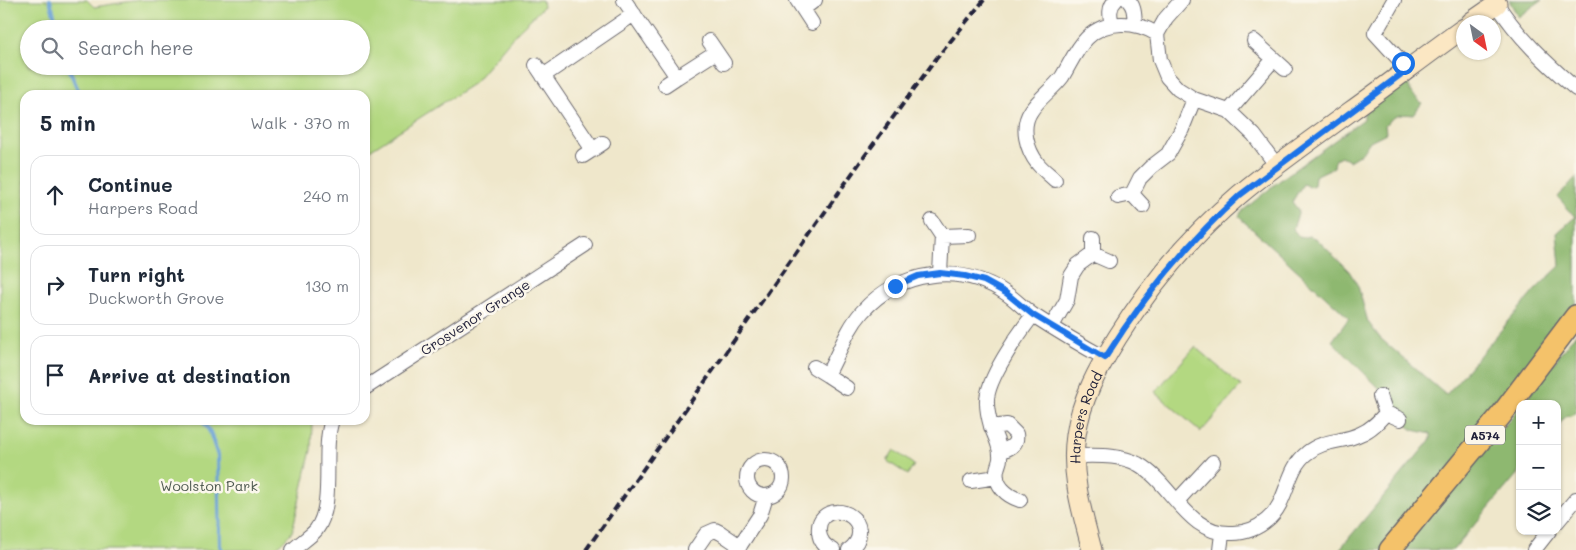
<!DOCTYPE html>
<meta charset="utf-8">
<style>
:root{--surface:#fff;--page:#f2f2f3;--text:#1f2937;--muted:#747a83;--line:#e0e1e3}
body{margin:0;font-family:Mali,sans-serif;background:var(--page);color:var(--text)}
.controls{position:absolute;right:15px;bottom:15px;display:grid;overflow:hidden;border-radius:10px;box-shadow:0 1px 4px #0004}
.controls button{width:45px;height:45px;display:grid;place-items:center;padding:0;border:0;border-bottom:1px solid var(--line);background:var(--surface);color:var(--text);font:25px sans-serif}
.compass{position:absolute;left:1456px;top:15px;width:45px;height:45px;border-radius:50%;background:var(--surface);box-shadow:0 1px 4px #0004;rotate:147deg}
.stop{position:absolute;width:15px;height:15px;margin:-11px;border:4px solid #1a73e8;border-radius:50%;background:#fff}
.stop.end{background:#1a73e8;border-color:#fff;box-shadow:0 1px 5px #0008}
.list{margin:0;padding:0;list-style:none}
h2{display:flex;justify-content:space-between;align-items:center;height:65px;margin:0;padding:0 20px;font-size:21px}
h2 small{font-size:16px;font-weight:400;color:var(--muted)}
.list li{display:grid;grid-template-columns:32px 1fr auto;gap:15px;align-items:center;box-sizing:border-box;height:80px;margin:0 10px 10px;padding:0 10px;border:1px solid var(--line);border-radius:15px}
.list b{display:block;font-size:19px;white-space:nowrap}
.list p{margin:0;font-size:16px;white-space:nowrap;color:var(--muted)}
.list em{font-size:16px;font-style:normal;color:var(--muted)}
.icon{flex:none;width:28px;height:28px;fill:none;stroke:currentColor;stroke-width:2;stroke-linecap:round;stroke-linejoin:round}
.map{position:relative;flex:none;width:1576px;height:550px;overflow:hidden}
.search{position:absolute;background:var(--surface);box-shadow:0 1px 4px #0004;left:20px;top:20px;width:350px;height:55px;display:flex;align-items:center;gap:12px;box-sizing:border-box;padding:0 18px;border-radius:28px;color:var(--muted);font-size:19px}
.panel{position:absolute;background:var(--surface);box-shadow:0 1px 4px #0004;left:20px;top:90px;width:350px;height:335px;border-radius:15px}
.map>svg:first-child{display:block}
.green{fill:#b3d881;stroke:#6a7d5e;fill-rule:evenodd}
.forest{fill:#8eb86f;stroke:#586d55}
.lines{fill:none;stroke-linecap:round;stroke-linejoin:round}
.stream{stroke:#68a0d6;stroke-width:4}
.street-casing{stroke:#6a676d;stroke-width:16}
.secondary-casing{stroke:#6a676d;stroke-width:21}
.primary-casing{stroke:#6a676d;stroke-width:24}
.street{stroke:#fff;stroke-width:14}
.secondary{stroke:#fbe7c3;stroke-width:19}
.primary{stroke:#f4c26a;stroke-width:21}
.rail{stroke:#22223b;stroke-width:4;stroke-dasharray:8 4;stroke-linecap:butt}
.route{stroke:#1a73e8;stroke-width:6}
.labels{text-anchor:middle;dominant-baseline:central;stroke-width:5;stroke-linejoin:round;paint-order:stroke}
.shield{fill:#fbf7ec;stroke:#636270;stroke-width:1}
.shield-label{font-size:12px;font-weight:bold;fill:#22223b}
.street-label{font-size:14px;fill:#22223b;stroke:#fbf7ec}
.park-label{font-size:14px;fill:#4e5950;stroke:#fbf7ec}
</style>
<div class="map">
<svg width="1576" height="550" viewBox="0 0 1576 550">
<rect width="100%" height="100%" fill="#fbf7ec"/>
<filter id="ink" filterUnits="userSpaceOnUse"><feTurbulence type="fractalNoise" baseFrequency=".02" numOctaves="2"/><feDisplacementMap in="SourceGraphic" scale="10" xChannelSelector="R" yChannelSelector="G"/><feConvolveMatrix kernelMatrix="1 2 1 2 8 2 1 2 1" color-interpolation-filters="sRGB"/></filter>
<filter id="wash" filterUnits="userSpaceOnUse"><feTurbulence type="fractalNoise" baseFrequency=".0096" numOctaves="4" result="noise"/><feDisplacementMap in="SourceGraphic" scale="20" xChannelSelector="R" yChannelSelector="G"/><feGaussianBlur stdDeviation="1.12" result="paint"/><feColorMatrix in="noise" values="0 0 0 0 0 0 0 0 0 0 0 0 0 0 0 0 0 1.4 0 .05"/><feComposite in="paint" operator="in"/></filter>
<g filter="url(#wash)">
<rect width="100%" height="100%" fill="#efe7cb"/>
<path class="green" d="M0,0h87l7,7 45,-7h403l1,7 -25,24 -44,52 -109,70v-58h-340v325h287l-1,30 -19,82 -18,18h-274zM29,29h332v37h-332z
M1195,347l46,39 -40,46 -46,-40z
M894,450l20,15 -6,10 -21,-14z"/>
<path class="forest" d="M1509,0h33l-24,17z
M1401,80l7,2 3,11 11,10 -9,12c-12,-2 -20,1 -28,10l1,8 -16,8 -8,12 -13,8 -8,-5 -6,3 -1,8 -19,9 -1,9 -5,2 -6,-3 -11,18 7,9 -6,18 7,9 9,-2 8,3 32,32 9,15 10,36 12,16 66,57 90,-106 24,-23 -3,-33 18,-16 -17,-20 18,-20v132l-191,241h-46l92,-111v-5l-18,-4 -21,-16 -13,-26 -47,-47 17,-23 -110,-101 2,-5 42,-34 81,-59v-13z
M1576,333v80l-6,4 -3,-2 -10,12v-23h-34z
M1520,407v64l-67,79h-51z"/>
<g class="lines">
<path class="stream" d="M50,0l8,29
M68,66l12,29
M202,420l8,12 8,24 2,90 2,4"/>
</g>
</g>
<g filter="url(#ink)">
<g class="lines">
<defs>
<path id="street" d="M624,0l53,77 39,-25
M797,0l15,23
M1128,0c7,7 6,15 7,24
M1182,0l-16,18 -9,16 3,26 7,17 11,12 16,10 35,12 25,24 23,31
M1394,0l-19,33 33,36
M1497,4c21,33 49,59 79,85
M803,9l12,-9
M1112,25c-2,-9 -4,-18 4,-25
M709,41l15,22
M1254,41l31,28
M536,65l57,85
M543,76l91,-62
M665,85l12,-8
M1229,111l45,-52
M583,156l20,-13
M1055,180c-5,-5 -12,-10 -17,-16 -11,-14 -18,-37 -7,-53 8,-13 22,-22 31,-34 8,-13 14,-28 25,-39 19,-19 49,-17 70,-4
M1132,194l8,-16 11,-11 17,-13 14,-25 12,-30
M1118,197l14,-3 11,12
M932,221l10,15 27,-1
M1093,254v-16
M940,273l2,-37
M1052,326l15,-26 4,-24 7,-11 15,-11 16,7
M814,367l13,8
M365,388l220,-143
M847,388l-20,-13c12,-21 19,-45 35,-63 37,-42 99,-50 145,-18 9,6 17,15 26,21 23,15 48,30 72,43
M1380,396l6,17 14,6
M991,427l16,-2 9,9c2,11 -6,14 -16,18
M1075,456c21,0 44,-2 63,8 34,19 50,72 95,69 12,0 25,-5 34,-13 22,-18 18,-50 40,-67 17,-14 35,-10 53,-19 11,-4 19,-13 26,-21
M747 478a18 18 0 1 1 36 0a18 18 0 1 1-36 0Z
M971,481l26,-4
M1020,500c-13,-4 -26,-15 -23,-30 1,-6 4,-9 3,-15 0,-11 -6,-20 -9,-29 -2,-7 -4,-16 -4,-23 -2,-22 33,-71 46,-88
M1177,501l36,-39
M1557,522l19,-23
M293,550c7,-7 17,-13 23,-20 20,-26 5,-79 16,-110
M695,550l11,-16 9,-4 6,3 19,13
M737,550l23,-35 6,-19
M833,550c-8,-3 -13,-9 -14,-18 -3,-27 37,-26 40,-2 1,9 -3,15 -10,20
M1220,550l2,-16
M1534,550l15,-19"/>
<g id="secondary">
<path d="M1471,22l26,-18 -2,-4"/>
<path id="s1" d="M1092,550c-10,-38 -22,-76 -16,-115 5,-36 22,-66 41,-97 33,-53 75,-103 122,-143 36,-30 75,-57 112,-84 38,-27 75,-56 113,-83"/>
</g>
<path id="primary" d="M1390,550l112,-136 74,-98"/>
</defs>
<use href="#street" class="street-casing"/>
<use href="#secondary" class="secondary-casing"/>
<use href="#primary" class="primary-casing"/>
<use href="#street" class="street"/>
<use href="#secondary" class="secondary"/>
<use href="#primary" class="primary"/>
<path class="rail" d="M586,550l275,-389 75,-102 48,-59"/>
</g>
</g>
<g class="lines" filter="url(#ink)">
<path class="route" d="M895,286l23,-10 22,-3 25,3 19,5 22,12 27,22 72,43c39,-62 81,-114 135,-163l168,-126 -5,-6"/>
</g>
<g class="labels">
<rect class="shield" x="1465" y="425.5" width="40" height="19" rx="4"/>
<g class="shield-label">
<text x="1485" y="435">A574</text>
</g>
<g class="street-label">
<text transform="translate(475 317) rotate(-33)">Grosvenor Grange</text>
<text stroke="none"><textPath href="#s1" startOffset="136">Harpers Road</textPath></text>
</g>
<g class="park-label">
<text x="209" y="485">Woolston Park</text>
</g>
</g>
</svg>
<div class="controls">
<button>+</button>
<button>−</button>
<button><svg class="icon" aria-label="layers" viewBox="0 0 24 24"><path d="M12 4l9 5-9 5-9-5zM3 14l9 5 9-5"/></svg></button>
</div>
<svg class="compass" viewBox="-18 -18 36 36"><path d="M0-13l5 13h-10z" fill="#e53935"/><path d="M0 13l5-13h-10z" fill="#747a83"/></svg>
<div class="stop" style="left:1403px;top:63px"></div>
<div class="stop end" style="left:895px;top:286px"></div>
<div class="search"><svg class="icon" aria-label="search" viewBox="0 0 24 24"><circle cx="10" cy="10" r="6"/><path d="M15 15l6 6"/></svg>Search here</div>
<section class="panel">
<h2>5 min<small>Walk · 370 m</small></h2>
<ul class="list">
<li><svg class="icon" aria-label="ahead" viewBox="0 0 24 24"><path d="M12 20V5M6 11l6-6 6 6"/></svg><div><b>Continue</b><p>Harpers Road</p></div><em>240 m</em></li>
<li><svg class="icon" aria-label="right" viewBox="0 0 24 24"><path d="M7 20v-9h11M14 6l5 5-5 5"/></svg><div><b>Turn right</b><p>Duckworth Grove</p></div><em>130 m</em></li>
<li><svg class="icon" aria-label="arrive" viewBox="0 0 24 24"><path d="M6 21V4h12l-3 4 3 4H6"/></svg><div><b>Arrive at destination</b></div></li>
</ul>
</section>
</div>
